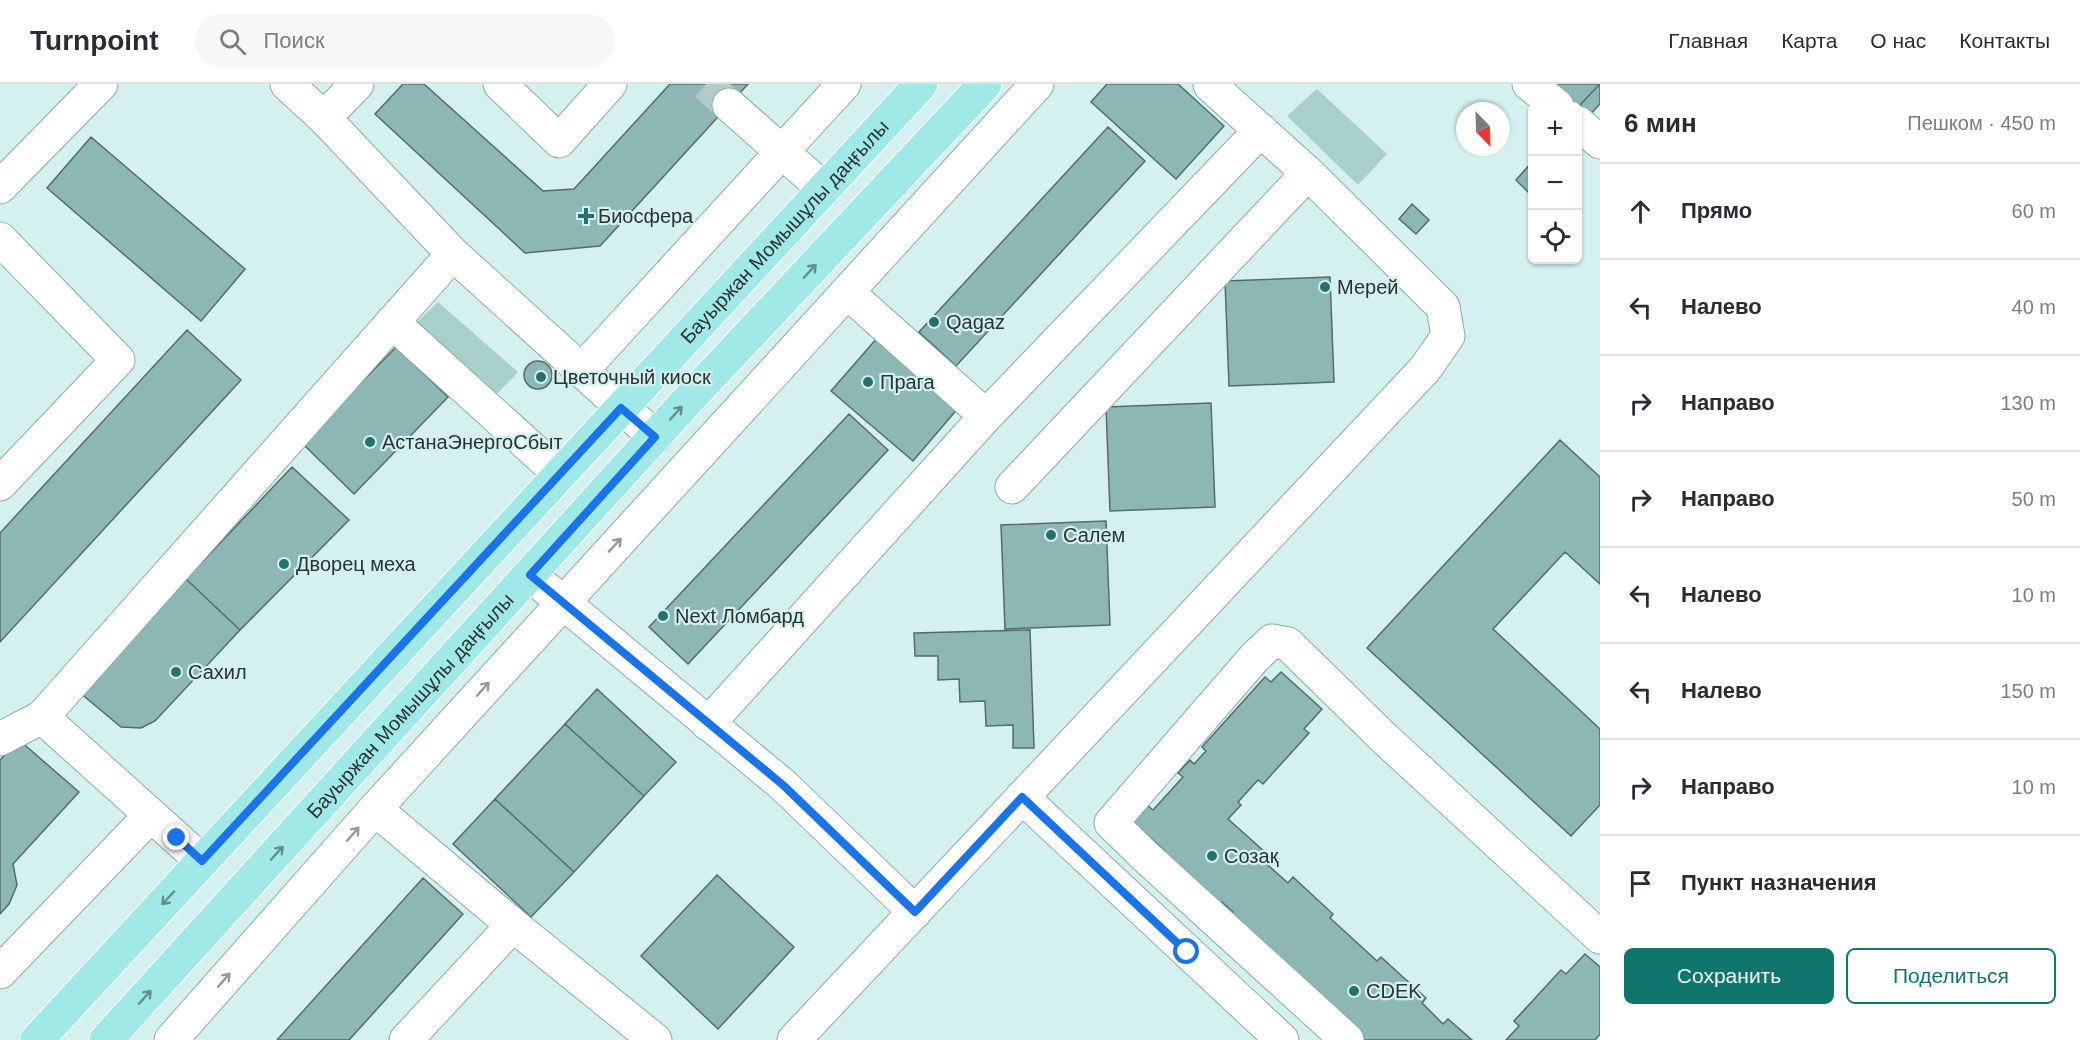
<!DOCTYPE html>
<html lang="ru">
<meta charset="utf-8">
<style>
:root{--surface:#fff;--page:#f7f7f7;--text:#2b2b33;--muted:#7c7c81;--line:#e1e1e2;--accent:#0f766e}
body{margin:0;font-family:Arial,sans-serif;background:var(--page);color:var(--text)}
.controls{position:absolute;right:18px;top:18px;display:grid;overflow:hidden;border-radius:9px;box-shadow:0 2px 4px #0004}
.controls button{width:54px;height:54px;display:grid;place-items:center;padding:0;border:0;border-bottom:2px solid var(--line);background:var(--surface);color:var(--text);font:30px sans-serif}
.compass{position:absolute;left:1456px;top:18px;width:54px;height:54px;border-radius:50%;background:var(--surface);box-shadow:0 2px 4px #0004;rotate:157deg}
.stop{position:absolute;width:18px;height:18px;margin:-14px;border:4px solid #1a73e8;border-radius:50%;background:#fff}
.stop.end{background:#1a73e8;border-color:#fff;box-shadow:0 2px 6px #0008}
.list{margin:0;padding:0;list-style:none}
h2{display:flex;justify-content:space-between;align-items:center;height:78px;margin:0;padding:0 24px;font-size:26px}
h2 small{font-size:20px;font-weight:400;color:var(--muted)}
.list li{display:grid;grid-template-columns:39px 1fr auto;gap:18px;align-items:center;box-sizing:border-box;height:96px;padding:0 24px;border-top:2px solid var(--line)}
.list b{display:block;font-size:22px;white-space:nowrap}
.list em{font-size:20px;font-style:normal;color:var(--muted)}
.actions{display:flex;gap:12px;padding:18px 24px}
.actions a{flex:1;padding:14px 0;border:2px solid var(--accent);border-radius:9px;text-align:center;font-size:21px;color:var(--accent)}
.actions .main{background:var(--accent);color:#fff}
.icon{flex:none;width:33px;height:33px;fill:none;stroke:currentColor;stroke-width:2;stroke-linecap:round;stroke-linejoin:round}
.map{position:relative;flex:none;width:1600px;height:956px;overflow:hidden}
header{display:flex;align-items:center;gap:36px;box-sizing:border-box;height:84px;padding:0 30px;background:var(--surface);border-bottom:2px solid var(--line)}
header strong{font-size:28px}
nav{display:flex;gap:33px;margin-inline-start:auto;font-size:21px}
.search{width:420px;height:54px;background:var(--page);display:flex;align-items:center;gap:15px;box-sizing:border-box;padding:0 21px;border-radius:33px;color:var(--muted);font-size:22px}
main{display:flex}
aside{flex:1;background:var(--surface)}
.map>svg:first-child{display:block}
.green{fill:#a9cfcd}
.building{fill:#8db7b5;stroke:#536c6b;stroke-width:1.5}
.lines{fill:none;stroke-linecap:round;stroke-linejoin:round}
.minor-tunnel{stroke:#b2cbc9;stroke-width:33;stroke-dasharray:33 16;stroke-linecap:butt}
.minor-casing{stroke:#8faaa8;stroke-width:35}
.major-casing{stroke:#fff;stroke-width:35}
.minor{stroke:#fff;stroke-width:33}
.major{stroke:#a0e9e6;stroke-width:33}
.oneway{stroke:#648e8c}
.oneway2{stroke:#949998}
.route{stroke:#1a73e8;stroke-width:8}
.poi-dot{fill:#26716e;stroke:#d4f1ef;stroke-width:2}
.labels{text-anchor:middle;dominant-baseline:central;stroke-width:4.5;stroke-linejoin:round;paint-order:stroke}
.poi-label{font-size:20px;fill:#283332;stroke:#d4f1ef;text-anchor:start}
.street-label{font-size:20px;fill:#283332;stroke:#d4f1ef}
</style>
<header>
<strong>Turnpoint</strong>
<div class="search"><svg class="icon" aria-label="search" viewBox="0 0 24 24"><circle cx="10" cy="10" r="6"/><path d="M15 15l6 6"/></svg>Поиск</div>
<nav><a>Главная</a><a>Карта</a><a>О нас</a><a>Контакты</a></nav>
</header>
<main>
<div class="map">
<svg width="1600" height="956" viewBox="0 0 1600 956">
<rect width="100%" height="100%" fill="#d4f1ef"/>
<path class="green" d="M1317,5l70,65 -29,31 -71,-69z
M438,218l80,70 -25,26 -77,-75z"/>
<path class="building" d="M403,0h21l119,107 31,-2 96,-105h78l-148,162 -75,7 -150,-139z
M1107,0h71l46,42 -48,53 -85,-77z
M1544,0h56l-22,23 -23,-19z
M1600,0v20l-13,14 -9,-11z
M1108,43l37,34 -189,205 -37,-34z
M91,53l154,132 -44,52 -154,-133z
M1532,78v34l-16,-16z
M1412,120l17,16 -13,14 -17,-15z
M1330,193l4,105 -105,4 -4,-105z
M187,246l54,50 -241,262v-109z
M878,253l81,70 -46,54 -82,-70z
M396,263l52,50 -94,97 -52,-51z
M524 291a14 14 0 1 1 28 0a14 14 0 1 1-28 0Z
M1211,319l4,104 -105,4 -4,-104z
M849,330l39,36 -200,214 -39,-37z
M1560,356l40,37v107l-35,-32 -72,77 107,100v76l-29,31 -204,-188z
M292,383l57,53 -109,110 -54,-51z
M1106,437l4,104 -105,4 -4,-104z
M186,495l54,51 -85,91 -14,7 -20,-1 -42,-35z
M1030,546l4,118h-21v-23l-27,1 -1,-25 -25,1 -1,-23 -21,1v-24h-23l-1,-23z
M1281,588l41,37 -18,20 5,4 -46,51 -5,-4 -20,22 3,3 -13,14 37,33 -5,6 28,25 5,-6 40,37 -3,4 47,43 4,-4 45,41 -4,5 21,21 5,-5 24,21h-110l-133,-124 4,-4 -11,-10 -4,4 -56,-51 3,-4 -33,-30 15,-16 6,5 30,-33 -5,-4 12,-13 4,4 12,-13 -4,-4 63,-70 6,5z
M597,605l79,73 -32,34 -79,-72z
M565,640l79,72 -70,76 -79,-73z
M19,656l60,52 -66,72 4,21 -8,19 -9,10v-154z
M495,715l79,73 -43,45 -78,-73z
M717,791l77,72 -76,82 -77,-73z
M423,794l40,36 -114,126h-72z
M1585,870l15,13v67l-5,6h-89l13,-14 -5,-5 47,-51 5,4z"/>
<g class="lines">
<path class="minor-tunnel" d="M706,0l23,21"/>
<defs>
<path id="minor" d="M287,0l37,34 129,136 202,183
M500,0l59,57 51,-57
M1529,0l28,22
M729,21l95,84
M324,34l33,-34
M1578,39l22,19
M0,103l101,-103
M0,155l118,121 -118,124
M847,208l139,124
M392,238l168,152
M581,287l263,-287
M1012,403l296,-314
M530,491l253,210 132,127
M42,633l160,144
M708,640l278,-308 275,-286
M0,655l42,-22 411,-463
M1022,713l260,243
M375,725l138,116 142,115
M0,888l151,-157
M171,956l204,-231 662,-725
M406,956l107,-115
M794,956l631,-671 23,-33 -5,-29 -135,-134 -98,-88
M1347,956l-201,-183 -35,-34 144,-166 17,-16 16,3 95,93 217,200"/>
<g id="major">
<path id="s1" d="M37,956l884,-956"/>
<path id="s2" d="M106,956l582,-640 297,-316"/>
</g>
</defs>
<use href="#minor" class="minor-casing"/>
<use href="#major" class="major-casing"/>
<use href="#minor" class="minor"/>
<use href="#major" class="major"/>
</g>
<defs><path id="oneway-shaft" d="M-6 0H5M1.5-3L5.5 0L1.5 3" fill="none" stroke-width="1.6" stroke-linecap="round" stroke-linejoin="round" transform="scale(1.5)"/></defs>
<g class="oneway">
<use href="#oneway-shaft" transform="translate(810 187) rotate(-47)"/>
<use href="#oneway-shaft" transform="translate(676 329) rotate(-48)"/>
<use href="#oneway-shaft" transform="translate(277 769) rotate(-48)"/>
<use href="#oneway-shaft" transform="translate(168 814) rotate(133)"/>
<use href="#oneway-shaft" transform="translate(145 913) rotate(-48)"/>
</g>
<g class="oneway2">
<use href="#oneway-shaft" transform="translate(615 461) rotate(-47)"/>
<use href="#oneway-shaft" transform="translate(483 605) rotate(-48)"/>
<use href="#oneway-shaft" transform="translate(353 750) rotate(-49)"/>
<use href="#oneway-shaft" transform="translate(224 896) rotate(-49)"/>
</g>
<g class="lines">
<path class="route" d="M177,754l25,23 419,-453 34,29 -125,138 253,210 132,127 107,-115 165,155"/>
</g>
<g class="poi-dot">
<path d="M583 123h6v6h6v6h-6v6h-6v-6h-6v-6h6z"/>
<circle cx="1325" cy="203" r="6"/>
<circle cx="934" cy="238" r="6"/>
<circle cx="541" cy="293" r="6"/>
<circle cx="868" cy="298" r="6"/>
<circle cx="370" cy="358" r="6"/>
<circle cx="1051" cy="451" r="6"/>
<circle cx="284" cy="480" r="6"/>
<circle cx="663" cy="532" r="6"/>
<circle cx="176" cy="588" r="6"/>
<circle cx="1212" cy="772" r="6"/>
<circle cx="1354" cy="907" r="6"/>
</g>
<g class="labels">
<g class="poi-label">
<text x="598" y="132">Биосфера</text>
<text x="1337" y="203">Мерей</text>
<text x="946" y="238">Qagaz</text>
<text x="553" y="293">Цветочный киоск</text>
<text x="880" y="298">Прага</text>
<text x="382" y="358">АстанаЭнергоСбыт</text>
<text x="1063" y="451">Салем</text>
<text x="296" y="480">Дворец меха</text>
<text x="675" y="532">Next Ломбард</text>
<text x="188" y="588">Сахил</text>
<text x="1224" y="772">Созақ</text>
<text x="1366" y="907">CDEK</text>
</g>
<g class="street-label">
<text stroke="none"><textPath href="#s1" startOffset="1101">Бауыржан Момышұлы даңғылы</textPath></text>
<text stroke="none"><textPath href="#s2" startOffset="452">Бауыржан Момышұлы даңғылы</textPath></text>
</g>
</g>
</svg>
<div class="controls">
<button>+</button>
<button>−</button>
<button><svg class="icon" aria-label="locate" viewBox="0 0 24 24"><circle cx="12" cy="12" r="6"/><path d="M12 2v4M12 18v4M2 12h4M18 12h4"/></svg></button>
</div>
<svg class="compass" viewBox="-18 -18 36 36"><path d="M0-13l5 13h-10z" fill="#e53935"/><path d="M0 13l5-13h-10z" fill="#7c7c81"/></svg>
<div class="stop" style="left:1187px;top:868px"></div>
<div class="stop end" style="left:177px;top:754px"></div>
</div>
<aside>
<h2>6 мин<small>Пешком · 450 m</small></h2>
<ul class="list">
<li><svg class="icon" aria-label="ahead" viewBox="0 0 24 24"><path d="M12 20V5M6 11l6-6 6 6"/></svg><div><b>Прямо</b></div><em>60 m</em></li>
<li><svg class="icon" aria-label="left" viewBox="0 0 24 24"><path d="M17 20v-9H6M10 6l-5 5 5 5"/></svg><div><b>Налево</b></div><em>40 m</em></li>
<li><svg class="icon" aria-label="right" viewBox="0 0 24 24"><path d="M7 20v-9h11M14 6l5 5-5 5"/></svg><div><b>Направо</b></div><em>130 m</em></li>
<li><svg class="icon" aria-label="right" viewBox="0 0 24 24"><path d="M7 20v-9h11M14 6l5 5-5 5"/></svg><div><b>Направо</b></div><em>50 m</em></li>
<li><svg class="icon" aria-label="left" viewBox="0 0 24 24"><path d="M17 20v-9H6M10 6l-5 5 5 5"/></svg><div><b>Налево</b></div><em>10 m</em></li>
<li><svg class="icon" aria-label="left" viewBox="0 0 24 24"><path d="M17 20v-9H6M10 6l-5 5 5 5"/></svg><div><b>Налево</b></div><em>150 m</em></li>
<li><svg class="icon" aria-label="right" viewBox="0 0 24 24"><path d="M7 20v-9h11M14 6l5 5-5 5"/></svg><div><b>Направо</b></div><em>10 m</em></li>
<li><svg class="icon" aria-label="arrive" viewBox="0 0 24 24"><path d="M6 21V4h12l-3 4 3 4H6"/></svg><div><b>Пункт назначения</b></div></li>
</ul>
<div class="actions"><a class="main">Сохранить</a><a>Поделиться</a></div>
</aside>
</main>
